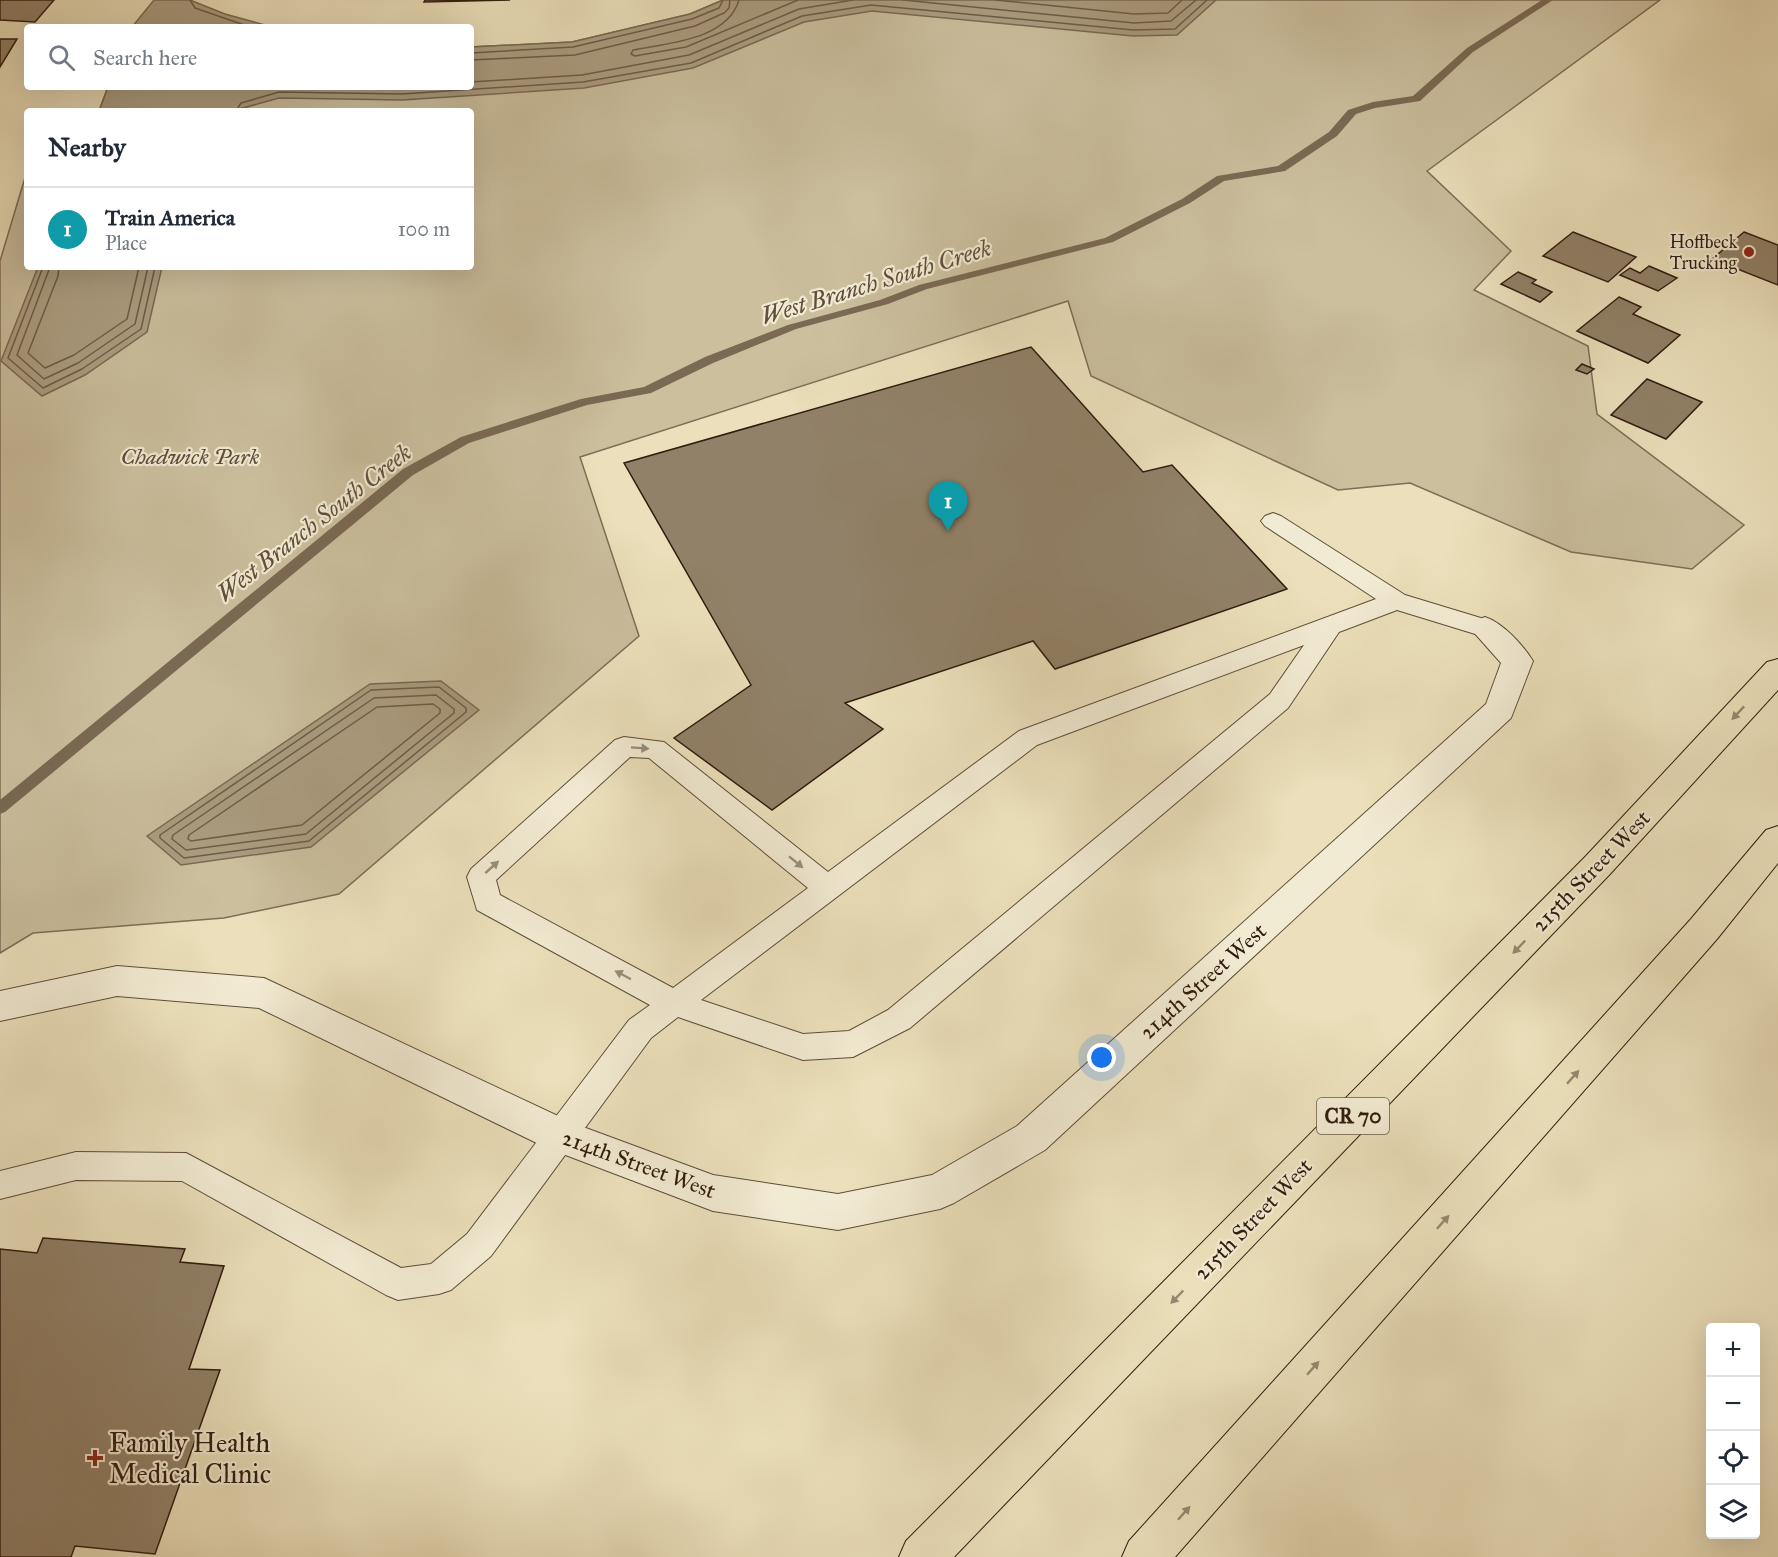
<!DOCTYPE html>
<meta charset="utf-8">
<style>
:root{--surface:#fff;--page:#f2f2f3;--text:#1f2937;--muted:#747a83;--line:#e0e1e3;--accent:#ea580c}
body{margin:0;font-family:"IM FELL Great Primer",serif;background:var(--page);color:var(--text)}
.controls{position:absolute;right:18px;bottom:18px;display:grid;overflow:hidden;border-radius:6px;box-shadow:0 6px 24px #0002}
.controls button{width:54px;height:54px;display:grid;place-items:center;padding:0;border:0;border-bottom:2px solid var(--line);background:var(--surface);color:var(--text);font:30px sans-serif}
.you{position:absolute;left:1102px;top:1058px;width:21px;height:21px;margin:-15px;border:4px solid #fff;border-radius:50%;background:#1a73e8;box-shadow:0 0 0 9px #1a73e833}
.badge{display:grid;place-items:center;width:39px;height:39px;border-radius:50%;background:var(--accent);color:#fff;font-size:20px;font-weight:700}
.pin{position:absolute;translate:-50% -50px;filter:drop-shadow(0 2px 3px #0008)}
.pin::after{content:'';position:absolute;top:32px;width:21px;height:18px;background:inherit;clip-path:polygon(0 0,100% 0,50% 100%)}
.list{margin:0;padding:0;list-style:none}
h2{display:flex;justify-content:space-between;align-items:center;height:78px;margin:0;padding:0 24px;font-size:26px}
h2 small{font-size:20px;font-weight:400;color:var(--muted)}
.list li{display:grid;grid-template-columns:39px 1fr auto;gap:18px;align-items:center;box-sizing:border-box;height:84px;padding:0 24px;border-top:2px solid var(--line)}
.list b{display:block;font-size:22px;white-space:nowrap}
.list p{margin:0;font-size:20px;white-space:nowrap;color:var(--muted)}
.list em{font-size:20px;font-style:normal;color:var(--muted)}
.icon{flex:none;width:33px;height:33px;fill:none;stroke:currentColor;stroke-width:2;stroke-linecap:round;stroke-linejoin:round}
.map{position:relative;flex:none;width:1778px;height:1557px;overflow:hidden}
.search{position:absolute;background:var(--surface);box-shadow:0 6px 24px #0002;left:24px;top:24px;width:450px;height:66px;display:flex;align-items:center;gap:15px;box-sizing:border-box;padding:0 21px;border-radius:6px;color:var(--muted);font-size:22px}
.panel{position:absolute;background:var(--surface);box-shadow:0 6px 24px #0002;left:24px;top:108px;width:450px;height:162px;border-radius:6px}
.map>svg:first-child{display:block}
.green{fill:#cbbf9e;stroke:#7e6d56;stroke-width:1.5}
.water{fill:#ab9d81;stroke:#7a6953;stroke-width:1.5}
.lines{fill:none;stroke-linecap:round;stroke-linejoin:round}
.shore{stroke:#6e5c48;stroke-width:1.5}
.stream{fill:#7a6953;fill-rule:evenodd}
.building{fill:#918168;stroke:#301b0f;stroke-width:1.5}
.lane-casing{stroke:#5f4c3a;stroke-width:2}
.street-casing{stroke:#5f4c3a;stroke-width:2}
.primary-casing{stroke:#301b0f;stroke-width:2}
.lane{fill:#f2ebd3;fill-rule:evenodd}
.street{fill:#f2ebd3;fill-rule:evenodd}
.primary{fill:#ebe0bb;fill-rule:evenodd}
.oneway{fill:#97876e}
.oneway2{fill:#9b8d7b}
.poi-dot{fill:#8f2418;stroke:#f2ebd3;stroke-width:2}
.labels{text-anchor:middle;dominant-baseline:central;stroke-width:4.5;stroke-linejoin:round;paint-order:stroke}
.far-poi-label{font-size:18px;fill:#301b0f;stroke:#f2ebd3;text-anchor:end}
.shield{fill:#f2ebd3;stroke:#6a594a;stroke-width:1.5}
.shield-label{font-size:21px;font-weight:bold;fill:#301b0f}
.park-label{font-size:22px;font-style:italic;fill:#5e4c3a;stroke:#f2ebd3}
.street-label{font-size:22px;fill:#301b0f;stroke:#f2ebd3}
.water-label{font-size:24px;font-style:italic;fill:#614f3d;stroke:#f2ebd3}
.near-poi-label{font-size:27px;fill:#301b0f;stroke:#f2ebd3;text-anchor:start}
</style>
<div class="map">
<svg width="1778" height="1557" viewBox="0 0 1778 1557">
<rect width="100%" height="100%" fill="#ebe0bb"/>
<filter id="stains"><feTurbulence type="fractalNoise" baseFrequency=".00333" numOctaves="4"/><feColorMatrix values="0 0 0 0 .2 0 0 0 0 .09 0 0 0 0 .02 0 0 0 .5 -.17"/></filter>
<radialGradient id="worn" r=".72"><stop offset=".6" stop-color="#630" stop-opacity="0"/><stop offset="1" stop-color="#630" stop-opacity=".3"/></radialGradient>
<path class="green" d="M723,0h937l-233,171 84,80 -37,39 114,56 9,68 147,111 -52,44 -121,-17 -161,-69 -72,7 -247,-114 -23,-75 -488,156 59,179 -300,258 -115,24 -191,15 -33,20v-692l27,-90v96h444v-156h-372l9,-24h363v-40l101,-5 118,-28z"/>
<path class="water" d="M154,0h36l35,14 47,13h-140z
M723,0h493l-39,35 -44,1 -261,-25 -68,11 -111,46 -109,20 -182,12 -123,-2 -47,13h-133l9,-24h363v-40l101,-5 118,-28z
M38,267h124l-15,65 -62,43 -43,21 -41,-35z
M441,681l38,29 -168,137 -130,18 -34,-29 223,-152z"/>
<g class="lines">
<path class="shore" d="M190,0l5,8 55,19
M739,0c-12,40 -71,43 -106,50l-2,4 4,2 51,-9 112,-47
M903,0l231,23 37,-2 25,-21
M995,0l139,14 34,-1 14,-13
M471,53l102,-6 119,-28 27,-11 4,-8
M471,60l104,-5 120,-29 29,-13 5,-5 1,-8
M471,82l111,-7 107,-20 110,-46 54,-9
M236,111l5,-8 38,-11 123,2 181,-12 108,-19 111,-47 69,-11 262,25 42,-1 32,-29
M43,267l-35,91 35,30 39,-19 59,-40 14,-62
M50,267l-33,88 27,24 34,-16 57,-39 13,-57
M59,267l-1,9 -30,77 17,15 29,-13 53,-36 12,-52
M439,687l27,21v4l-157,129 -125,17 -24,-20v-3l211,-145z
M436,695l18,14v4l-148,121 -120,16 -14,-11 1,-4 201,-137z
M433,704l7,5v4l-138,112 -111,16 -3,-2 1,-4 188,-128z"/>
<path class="stream" d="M1542,0h11l-80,52 -53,49 -45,7 -19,6 -19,22 -52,35 -61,10 -34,22 -77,39 -186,47 -39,15 -92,25 -83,34 -62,30 -64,12 -118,38 -56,32 -408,337 -5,2v-14l403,-331 58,-32 120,-38 63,-12 61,-30 83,-32 92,-25 39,-15 186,-47 77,-39 35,-23 61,-10 51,-34 19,-22 25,-8 40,-6 54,-48z"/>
</g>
<path class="building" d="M0,0h54l-19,22 -35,-2z
M425,0h85l-86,2z
M0,39h17l-17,28z
M1573,232l63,25 -28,25 -65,-26z
M1744,232l34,13v40l-66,-26z
M1649,266l28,12 -19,13 -38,-16 10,-7 10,5z
M1518,272l18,8 -4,3 20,9 -12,10 -39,-18z
M1619,297l22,10 -8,7 47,21 -32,28 -71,-32z
M1031,347l112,125 29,-7 115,124 -232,80 -22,-28 -188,62 38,26 -111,81 -98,-72 77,-53 -127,-222z
M1582,364l12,5 -7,5 -11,-4z
M1647,379l55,23 -36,37 -55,-24z
M43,1238l142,11 -5,13 44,4 -35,103 31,1 -65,184 -80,-8 -4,11h-71v-308l37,4z"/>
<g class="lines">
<defs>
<path id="lane" d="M1273,513l8,3 124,79 89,27 4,6 -4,6 -9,3 -88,-27 -58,22 -51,76 -378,320 -57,29 -50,3 -125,-43 -27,21 -160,218 -40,34 -12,4 -41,6 -12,-5 -204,-114 -106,-1 -76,19v-28l76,-19 110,1 215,115 30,-4 36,-30 162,-214 21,-15 -173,-95 -10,-33 4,-8 144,-129 9,-3 40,5 164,130 191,-141 357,-132 -111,-73 -4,-5 4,-5zM1304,645l-34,49 -382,316 -39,21 -46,3 -102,-34 336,-255zM630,757l19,1 159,130 -135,100 -173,-93 -4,-15z"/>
<path id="street" d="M1485,617c18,6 38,28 48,44l-22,57 -466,432 -91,53 -14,6 -102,21 -125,-19 -166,-63 -288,-140 -142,-12 -117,25v-30l117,-25 147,12 311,146 138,51 125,19 94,-19 85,-49 469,-422 15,-41 -31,-35 4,-7z"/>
<path id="primary" d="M1778,659v31l-168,184 -656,683h-55l7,-16 680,-685 181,-194z
M1778,826v37l-61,76 -542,618h-53l7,-16 562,-622 75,-89z"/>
</defs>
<use href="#lane" class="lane-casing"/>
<use href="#street" class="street-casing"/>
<use href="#primary" class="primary-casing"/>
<use href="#lane" class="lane"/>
<use href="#street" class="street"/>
<use href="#primary" class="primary"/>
</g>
<defs><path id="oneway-solid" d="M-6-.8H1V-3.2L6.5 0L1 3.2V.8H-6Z" transform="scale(1.5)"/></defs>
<g class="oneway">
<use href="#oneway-solid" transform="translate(1738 713) rotate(133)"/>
<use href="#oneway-solid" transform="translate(1519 947) rotate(134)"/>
<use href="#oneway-solid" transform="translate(1573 1077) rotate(-48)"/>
<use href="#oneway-solid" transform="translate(1443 1222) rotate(-48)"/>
<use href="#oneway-solid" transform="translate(1177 1297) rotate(134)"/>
<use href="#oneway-solid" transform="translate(1313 1368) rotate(-48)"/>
<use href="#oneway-solid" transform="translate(1184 1513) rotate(-48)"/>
</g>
<g class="oneway2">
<use href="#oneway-solid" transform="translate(640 748) rotate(4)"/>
<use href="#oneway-solid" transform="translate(796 862) rotate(39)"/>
<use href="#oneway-solid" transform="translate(492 867) rotate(-42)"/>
<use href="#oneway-solid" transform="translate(623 975) rotate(-152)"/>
</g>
<g class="poi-dot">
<circle cx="1749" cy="252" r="6"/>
<path d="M92 1449h6v6h6v6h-6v6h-6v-6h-6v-6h6z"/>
</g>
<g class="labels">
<g class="far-poi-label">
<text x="1737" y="242">Hoffbeck<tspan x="1737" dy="21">Trucking</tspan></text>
</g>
<rect class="shield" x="1317" y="1098" width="72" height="36" rx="4.5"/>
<g class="shield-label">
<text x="1353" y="1116">CR 70</text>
</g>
<g class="park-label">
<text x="190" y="456">Chadwick Park</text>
</g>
<g class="street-label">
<text transform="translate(1591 871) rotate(-46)">215th Street West</text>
<text transform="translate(1203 981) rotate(-42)">214th Street West</text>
<text transform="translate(639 1164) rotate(20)">214th Street West</text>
<text transform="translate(1253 1219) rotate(-46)">215th Street West</text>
</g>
<g class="water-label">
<text transform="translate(876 282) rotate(-17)">West Branch South Creek</text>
<text transform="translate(314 523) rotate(-38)">West Branch South Creek</text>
</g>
<g class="near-poi-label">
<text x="109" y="1442">Family Health<tspan x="109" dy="31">Medical Clinic</tspan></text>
</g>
</g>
<rect width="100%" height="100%" filter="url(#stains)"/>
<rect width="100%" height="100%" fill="url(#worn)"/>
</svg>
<div class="controls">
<button>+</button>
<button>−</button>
<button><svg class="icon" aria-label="locate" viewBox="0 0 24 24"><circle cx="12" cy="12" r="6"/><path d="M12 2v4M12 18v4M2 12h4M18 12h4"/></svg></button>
<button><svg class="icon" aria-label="layers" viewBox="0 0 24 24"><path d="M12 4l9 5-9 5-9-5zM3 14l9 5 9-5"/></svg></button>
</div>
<div class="you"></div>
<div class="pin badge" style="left:948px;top:531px;background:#0f9aa8">1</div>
<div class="search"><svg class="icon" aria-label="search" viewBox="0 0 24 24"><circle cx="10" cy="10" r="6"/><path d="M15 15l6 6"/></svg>Search here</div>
<section class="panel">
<h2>Nearby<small></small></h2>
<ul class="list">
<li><span class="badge" style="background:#0f9aa8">1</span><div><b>Train America</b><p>Place</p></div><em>100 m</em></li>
</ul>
</section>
</div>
